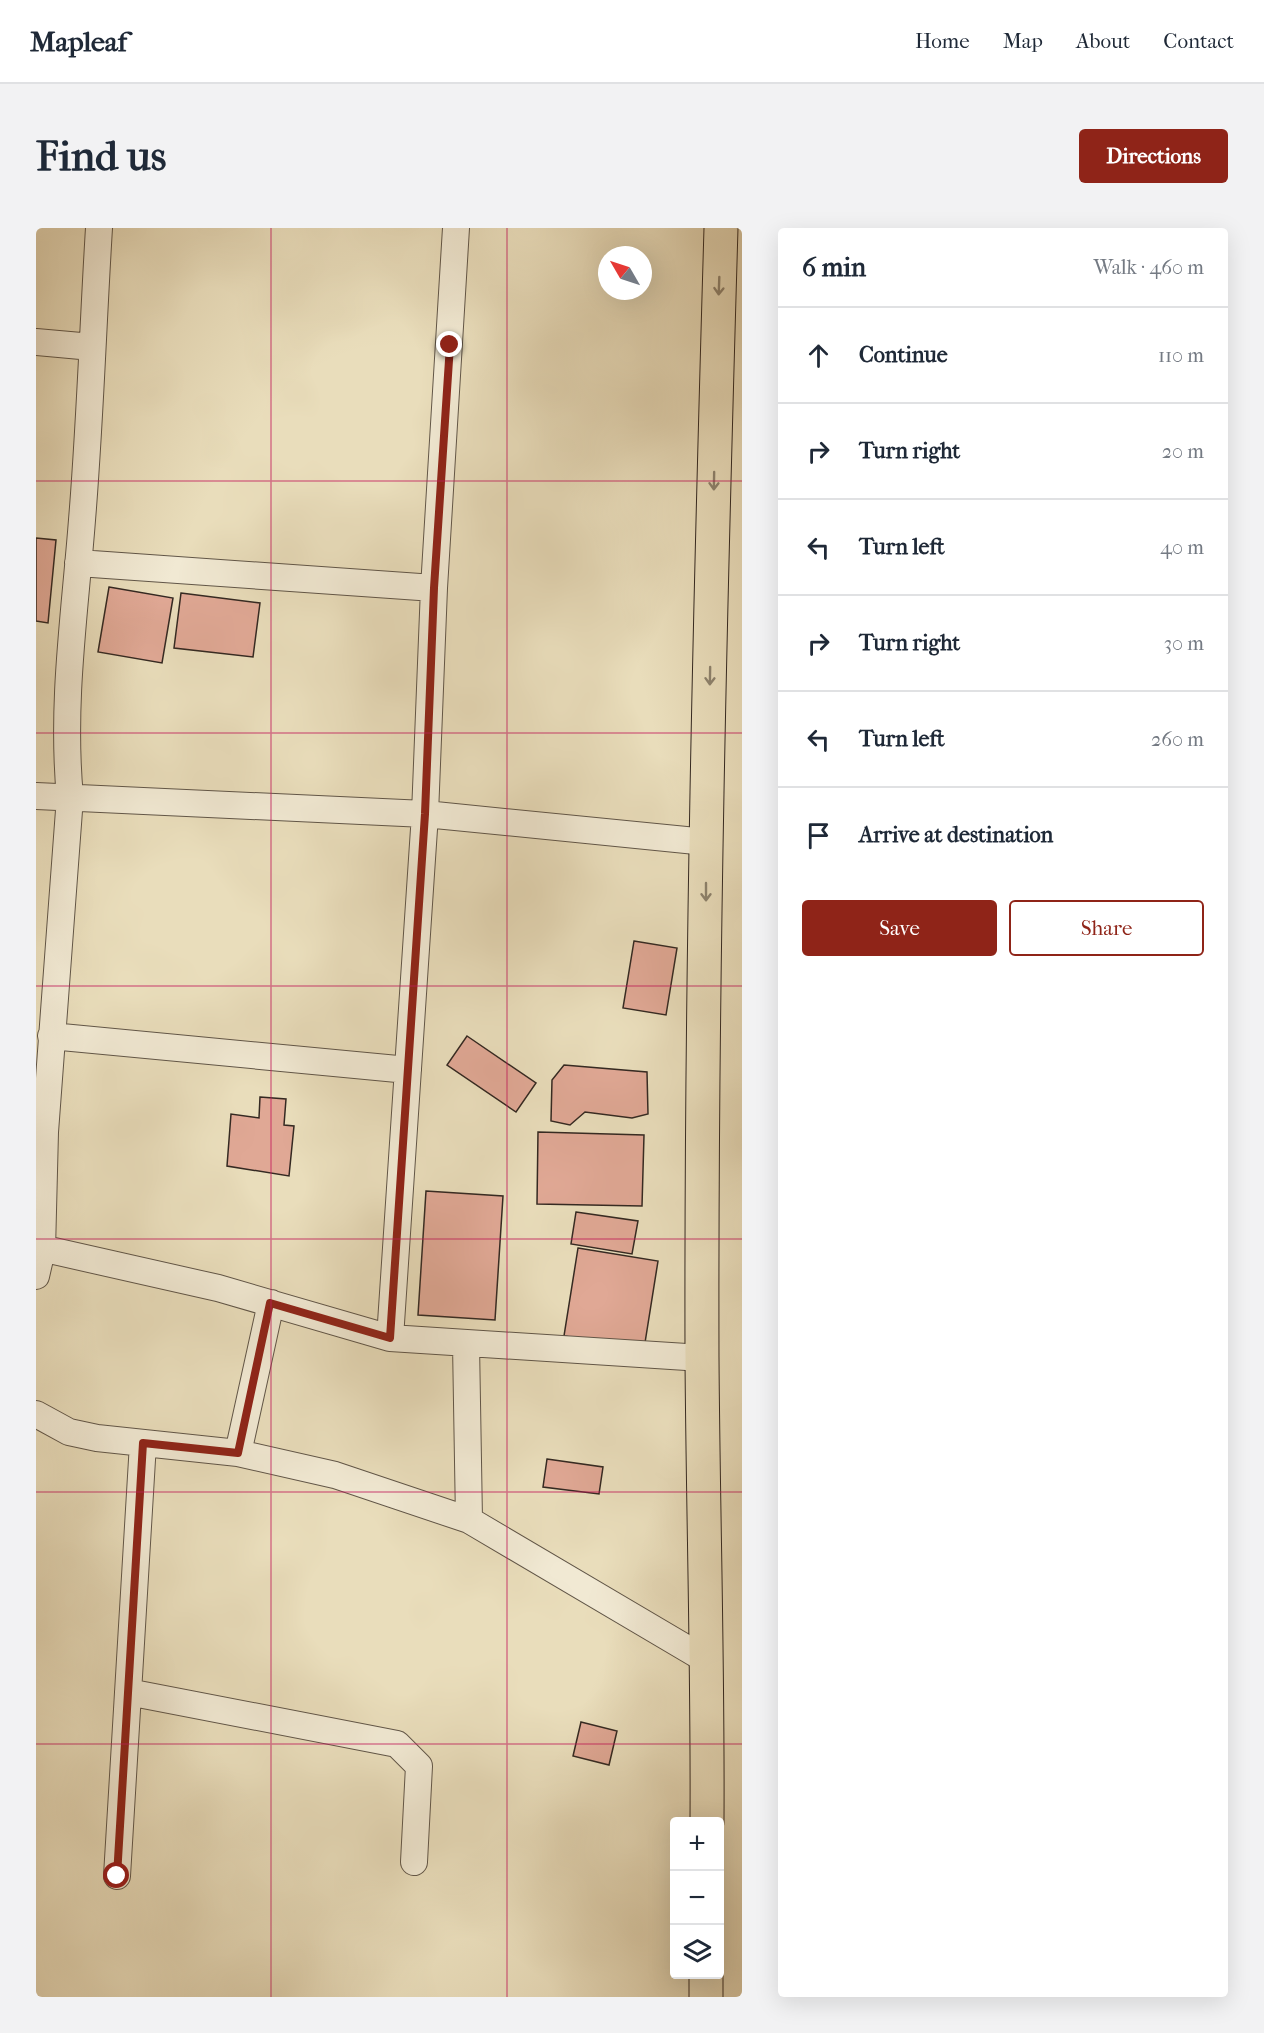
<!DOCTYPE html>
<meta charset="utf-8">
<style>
:root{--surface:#fff;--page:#f2f2f3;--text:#1f2937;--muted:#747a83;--line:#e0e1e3;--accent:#8f2418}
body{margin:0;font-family:"IM FELL French Canon",serif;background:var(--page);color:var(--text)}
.controls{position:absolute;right:18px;bottom:18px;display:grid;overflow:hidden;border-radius:6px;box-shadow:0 6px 24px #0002}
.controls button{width:54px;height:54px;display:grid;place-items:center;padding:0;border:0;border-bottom:2px solid var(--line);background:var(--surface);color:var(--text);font:30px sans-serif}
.compass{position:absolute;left:562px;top:18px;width:54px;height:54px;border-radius:50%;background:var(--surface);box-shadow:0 6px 24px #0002;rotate:309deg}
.stop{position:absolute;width:18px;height:18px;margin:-14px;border:4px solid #8f2418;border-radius:50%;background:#fff}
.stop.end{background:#8f2418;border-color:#fff;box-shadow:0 2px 6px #0008}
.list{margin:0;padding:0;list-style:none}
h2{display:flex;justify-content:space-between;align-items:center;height:78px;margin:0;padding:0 24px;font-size:26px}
h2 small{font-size:20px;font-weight:400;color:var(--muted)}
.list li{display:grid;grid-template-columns:39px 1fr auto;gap:18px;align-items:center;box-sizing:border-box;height:96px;padding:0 24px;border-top:2px solid var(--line)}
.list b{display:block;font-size:22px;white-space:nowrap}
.list em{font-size:20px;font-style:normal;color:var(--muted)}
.actions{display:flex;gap:12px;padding:18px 24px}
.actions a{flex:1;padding:14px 0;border:2px solid var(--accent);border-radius:6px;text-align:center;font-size:21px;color:var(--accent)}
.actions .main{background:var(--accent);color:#fff}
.icon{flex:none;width:33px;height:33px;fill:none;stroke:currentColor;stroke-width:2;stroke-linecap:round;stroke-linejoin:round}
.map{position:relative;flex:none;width:706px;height:1769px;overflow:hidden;border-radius:6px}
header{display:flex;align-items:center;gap:36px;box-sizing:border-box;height:84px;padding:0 30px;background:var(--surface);border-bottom:2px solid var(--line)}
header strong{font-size:28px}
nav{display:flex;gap:33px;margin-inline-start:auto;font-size:21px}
.intro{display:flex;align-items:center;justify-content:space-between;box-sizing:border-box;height:144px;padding:0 36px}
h1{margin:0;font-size:42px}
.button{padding:15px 27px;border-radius:6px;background:var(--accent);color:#fff;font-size:21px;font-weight:700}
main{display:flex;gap:36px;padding:0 36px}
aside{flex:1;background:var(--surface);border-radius:6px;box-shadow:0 6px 24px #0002}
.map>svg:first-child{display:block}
.building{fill:#e0a895;stroke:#342922;stroke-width:1.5}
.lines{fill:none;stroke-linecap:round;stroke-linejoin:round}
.street-casing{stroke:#615648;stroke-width:28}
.highway-casing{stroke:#342922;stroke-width:35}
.street{stroke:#f1e9d3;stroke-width:26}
.highway{stroke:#e9ddbb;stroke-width:33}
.oneway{stroke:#8e836e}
.route{stroke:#8f2418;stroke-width:8}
.grid{fill:none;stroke:#c2185b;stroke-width:1.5;stroke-opacity:0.55}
</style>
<header>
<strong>Mapleaf</strong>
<nav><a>Home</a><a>Map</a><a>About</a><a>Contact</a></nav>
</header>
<div class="intro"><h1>Find us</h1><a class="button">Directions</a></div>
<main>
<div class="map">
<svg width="706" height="1769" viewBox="0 0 706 1769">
<rect width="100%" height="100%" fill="#e9ddbb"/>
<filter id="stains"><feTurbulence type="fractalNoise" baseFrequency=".00333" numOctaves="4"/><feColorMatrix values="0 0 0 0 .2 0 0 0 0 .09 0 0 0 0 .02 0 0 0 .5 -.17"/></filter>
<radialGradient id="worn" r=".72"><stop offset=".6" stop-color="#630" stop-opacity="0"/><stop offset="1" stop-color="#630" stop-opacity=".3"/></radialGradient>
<path class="building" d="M0,310l20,2 -8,83 -12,-2z
M73,359l64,11 -11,65 -64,-11z
M145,365l79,10 -7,54 -79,-9z
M598,713l43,7 -11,67 -43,-7z
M431,808l69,47 -20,29 -69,-47z
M528,837l83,7 1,42 -16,4 -47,-6 -15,13 -19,-4 1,-41z
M224,869l26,2 -2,26 10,1 -5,50 -62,-10 4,-52 28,4z
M502,904l106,3 -2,71 -105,-2z
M390,963l77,5 -8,124 -77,-5z
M540,984l62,9 -6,33 -61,-10z
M542,1020l80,13 -14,88 -80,-13z
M511,1231l56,8 -4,27 -56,-7z
M545,1494l36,9 -8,34 -36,-9z"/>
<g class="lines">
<defs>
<path id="street" d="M0,114l56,5
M42,335l356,25
M0,568l389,18 281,28
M15,808l357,34
M0,1019l182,41 172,50 312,20
M0,1048l6,-26 3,-118 25,-335c-9,-93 5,-185 12,-277 8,-97 11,-195 17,-292
M354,1110l35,-524 9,-226 22,-360
M430,1116l3,176
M0,1186l33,18 28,6 141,15 97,22 134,45 239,141
M202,1225l33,-150
M92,1464l269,52 22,22 -5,96
M81,1648l26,-433"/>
<path id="highway" d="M671,1594c1,-155 -4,-310 -5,-465 -1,-376 8,-753 19,-1129
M670,1769v-23"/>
</defs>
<use href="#street" class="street-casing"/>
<use href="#highway" class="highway-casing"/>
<use href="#street" class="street"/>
<use href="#highway" class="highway"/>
</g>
<defs><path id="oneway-shaft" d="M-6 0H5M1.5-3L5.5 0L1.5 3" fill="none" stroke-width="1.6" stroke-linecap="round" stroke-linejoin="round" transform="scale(1.5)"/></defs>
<g class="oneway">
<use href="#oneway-shaft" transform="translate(683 58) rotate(92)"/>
<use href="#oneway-shaft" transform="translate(678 253) rotate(91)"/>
<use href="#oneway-shaft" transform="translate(674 448) rotate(91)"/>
<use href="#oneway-shaft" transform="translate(670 664) rotate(90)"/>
</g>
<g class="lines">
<path class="route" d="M81,1648l26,-433 95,10 32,-150 120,35 35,-524 9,-226 16,-243"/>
</g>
<path class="grid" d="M235,0v1769M471,0v1769M0,253h706M0,505h706M0,758h706M0,1011h706M0,1264h706M0,1516h706"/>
<rect width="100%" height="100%" filter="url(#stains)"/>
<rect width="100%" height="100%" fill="url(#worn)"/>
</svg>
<div class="controls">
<button>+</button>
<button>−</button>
<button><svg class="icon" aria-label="layers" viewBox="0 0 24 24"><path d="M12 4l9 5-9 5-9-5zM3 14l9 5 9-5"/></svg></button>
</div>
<svg class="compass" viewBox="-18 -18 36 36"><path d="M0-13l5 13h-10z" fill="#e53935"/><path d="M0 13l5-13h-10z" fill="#747a83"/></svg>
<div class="stop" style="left:81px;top:1648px"></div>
<div class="stop end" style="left:414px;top:117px"></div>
</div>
<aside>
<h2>6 min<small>Walk · 460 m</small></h2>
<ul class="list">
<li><svg class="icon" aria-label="ahead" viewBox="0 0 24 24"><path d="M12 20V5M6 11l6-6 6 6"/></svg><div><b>Continue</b></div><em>110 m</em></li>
<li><svg class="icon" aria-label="right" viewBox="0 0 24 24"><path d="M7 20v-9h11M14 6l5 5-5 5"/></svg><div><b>Turn right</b></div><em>20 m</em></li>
<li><svg class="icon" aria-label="left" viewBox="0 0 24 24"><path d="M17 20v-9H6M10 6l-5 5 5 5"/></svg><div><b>Turn left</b></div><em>40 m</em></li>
<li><svg class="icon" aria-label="right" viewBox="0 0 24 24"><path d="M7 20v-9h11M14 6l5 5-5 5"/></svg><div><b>Turn right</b></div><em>30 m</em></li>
<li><svg class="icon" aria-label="left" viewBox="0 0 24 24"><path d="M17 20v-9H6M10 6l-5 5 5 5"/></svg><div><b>Turn left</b></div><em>260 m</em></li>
<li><svg class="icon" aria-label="arrive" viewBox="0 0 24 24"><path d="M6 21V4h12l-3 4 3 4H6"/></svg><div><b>Arrive at destination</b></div></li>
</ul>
<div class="actions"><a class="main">Save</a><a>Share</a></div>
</aside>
</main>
